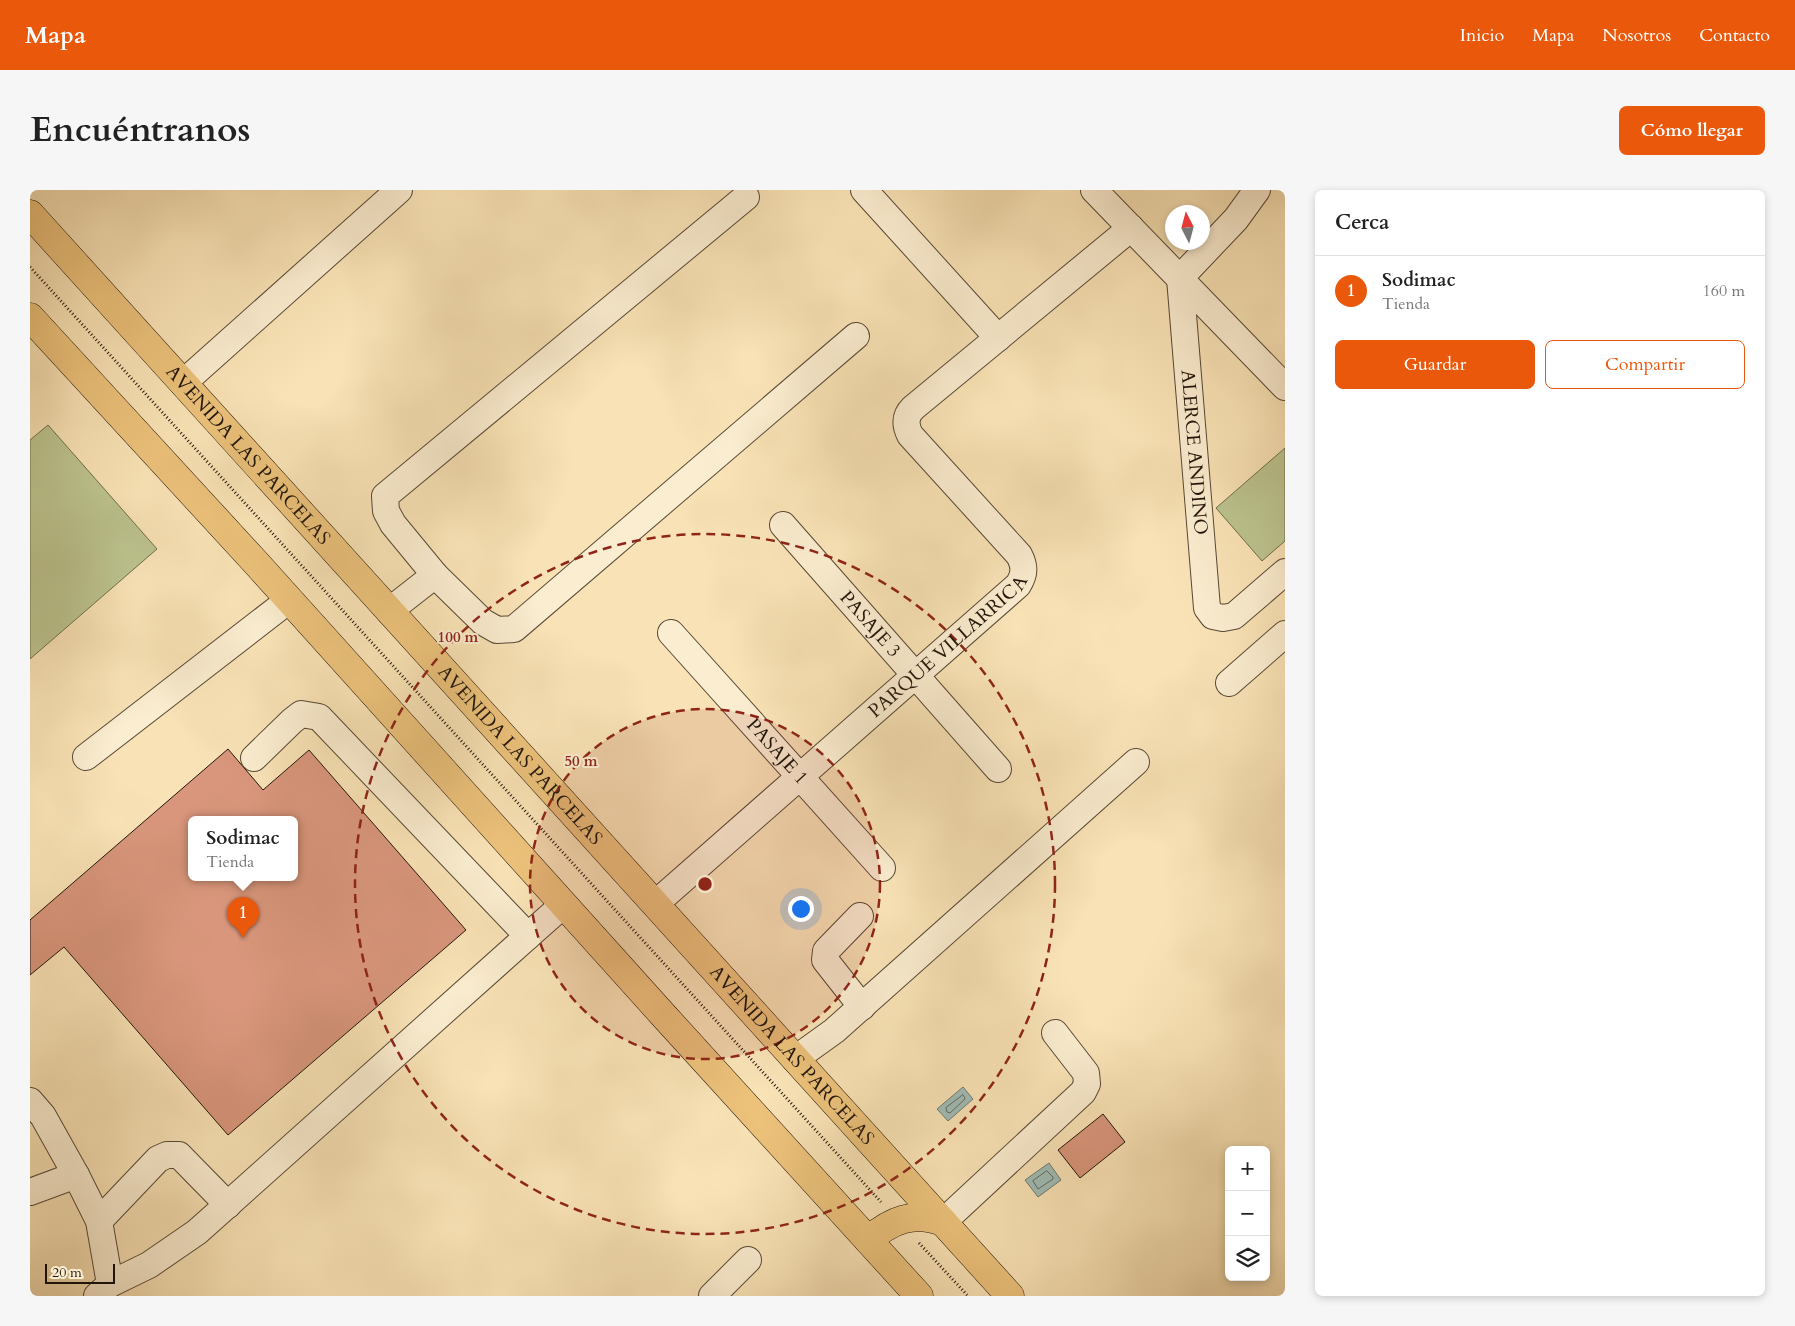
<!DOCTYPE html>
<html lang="es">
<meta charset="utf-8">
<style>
:root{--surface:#fff;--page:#f6f6f6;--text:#222;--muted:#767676;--line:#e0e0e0;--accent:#ea580c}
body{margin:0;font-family:Cardo,serif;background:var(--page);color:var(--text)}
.controls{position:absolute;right:15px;bottom:15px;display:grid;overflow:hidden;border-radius:8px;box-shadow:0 2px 8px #0003}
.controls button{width:45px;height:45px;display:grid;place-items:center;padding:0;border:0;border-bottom:1px solid var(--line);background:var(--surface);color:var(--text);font:25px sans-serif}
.compass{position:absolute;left:1135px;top:15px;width:45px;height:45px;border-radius:50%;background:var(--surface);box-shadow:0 2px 8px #0003;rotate:354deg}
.scale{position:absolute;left:15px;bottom:12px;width:70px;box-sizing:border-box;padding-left:5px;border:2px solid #22160b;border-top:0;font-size:14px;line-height:18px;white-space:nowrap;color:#22160b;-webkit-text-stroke:4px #fbedd0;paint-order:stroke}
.you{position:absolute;left:770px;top:718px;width:18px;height:18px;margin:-12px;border:4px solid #fff;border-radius:50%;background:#1a73e8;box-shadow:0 0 0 8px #1a73e833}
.badge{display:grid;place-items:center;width:32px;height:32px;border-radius:50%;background:var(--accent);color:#fff;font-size:16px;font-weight:700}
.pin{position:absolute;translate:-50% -41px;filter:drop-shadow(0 1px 2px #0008)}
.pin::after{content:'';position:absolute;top:26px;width:18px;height:15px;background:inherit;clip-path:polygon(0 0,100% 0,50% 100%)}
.popup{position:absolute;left:158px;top:626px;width:110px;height:65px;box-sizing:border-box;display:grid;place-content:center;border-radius:8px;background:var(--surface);filter:drop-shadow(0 1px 4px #0005);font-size:16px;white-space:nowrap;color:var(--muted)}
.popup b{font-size:19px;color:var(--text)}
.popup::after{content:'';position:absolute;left:50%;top:100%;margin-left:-10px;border:10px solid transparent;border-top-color:var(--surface)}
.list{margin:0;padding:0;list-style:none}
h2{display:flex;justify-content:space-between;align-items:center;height:65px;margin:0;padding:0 20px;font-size:21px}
h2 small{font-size:16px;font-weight:400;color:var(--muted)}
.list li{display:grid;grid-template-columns:32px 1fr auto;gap:15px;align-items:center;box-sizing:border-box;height:70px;padding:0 20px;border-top:1px solid var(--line)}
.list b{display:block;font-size:19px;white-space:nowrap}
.list p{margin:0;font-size:16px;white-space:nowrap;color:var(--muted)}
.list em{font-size:16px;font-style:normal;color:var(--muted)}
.actions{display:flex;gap:10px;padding:15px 20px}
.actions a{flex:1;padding:11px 0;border:1px solid var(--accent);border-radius:8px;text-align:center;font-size:18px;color:var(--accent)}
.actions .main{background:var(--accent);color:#fff}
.icon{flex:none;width:28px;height:28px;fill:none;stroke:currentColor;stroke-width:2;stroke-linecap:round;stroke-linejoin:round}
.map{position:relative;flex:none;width:1255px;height:1106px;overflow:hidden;border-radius:8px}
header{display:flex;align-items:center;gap:30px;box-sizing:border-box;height:70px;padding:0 25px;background:var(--accent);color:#fff}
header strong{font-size:24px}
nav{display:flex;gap:28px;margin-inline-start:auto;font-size:18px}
.intro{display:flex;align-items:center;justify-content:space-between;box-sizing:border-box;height:120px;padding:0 30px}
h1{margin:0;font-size:35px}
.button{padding:12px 22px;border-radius:8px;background:var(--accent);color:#fff;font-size:18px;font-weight:700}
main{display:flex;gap:30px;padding:0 30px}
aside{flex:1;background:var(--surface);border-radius:8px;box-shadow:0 2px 8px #0003}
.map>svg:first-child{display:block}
.green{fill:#bcc48f;stroke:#6f6d4d}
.water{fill:#a0bdb6;stroke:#6e7a72}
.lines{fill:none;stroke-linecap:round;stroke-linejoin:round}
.shore{stroke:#616a60;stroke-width:1}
.building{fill:#d9967c;stroke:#22160b;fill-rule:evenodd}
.minor-casing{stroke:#584936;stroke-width:28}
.major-casing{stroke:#22160b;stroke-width:29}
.path{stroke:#22160b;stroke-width:3;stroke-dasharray:1 2.5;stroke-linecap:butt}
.minor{stroke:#fbedd0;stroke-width:26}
.major{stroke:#ecc27b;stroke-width:28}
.ring{fill:none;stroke:#8f2418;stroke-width:2.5;stroke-dasharray:9 6}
.labels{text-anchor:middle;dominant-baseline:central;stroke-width:4;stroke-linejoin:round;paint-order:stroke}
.street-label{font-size:19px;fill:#22160b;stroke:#fbedd0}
.centre{fill:#8f2418;stroke:#fbedd0;stroke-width:2.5}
.ring-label{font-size:15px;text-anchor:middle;font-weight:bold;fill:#8f2418;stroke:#fbedd0;stroke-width:4;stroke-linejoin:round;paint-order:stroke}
</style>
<header>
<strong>Mapa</strong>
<nav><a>Inicio</a><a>Mapa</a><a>Nosotros</a><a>Contacto</a></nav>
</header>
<div class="intro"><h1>Encuéntranos</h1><a class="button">Cómo llegar</a></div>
<main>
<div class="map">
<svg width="1255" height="1106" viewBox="0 0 1255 1106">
<rect width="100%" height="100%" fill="#f9e3b6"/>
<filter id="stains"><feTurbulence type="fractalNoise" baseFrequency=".004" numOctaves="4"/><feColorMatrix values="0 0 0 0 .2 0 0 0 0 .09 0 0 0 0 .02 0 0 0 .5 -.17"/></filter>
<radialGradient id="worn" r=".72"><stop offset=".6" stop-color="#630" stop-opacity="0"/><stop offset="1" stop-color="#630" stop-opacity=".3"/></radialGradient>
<path class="green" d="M18,235l109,124 -127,110v-219z
M1255,258v93l-23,20 -46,-53z"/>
<path class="water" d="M933,897l10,12 -25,22 -11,-12z
M1019,973l12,17 -23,17 -13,-17z"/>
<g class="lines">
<path class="shore" d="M933,905l2,3 -1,2 -14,13 -3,-1 -1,-4z
M1017,981l6,6v2l-15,10 -5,-8z"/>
</g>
<path class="building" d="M198,559l35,41 46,-40 157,180 -238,205 -164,-188 -34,28v-55zM162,629h102v58h-102z
M1073,924l22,28 -45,36 -22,-28z"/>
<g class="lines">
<defs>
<g id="minor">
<path d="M834,0l134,148"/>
<path d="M1064,0l191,197"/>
<path id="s1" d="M1227,0l-21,29 -56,59 27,330 6,8 10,2 11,-2 51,-44"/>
<path d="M153,193l216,-193"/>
<path id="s2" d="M753,335l215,244"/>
<path d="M405,385l48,47 14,8 17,-1 342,-293"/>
<path d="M359,421l46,-36 -42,-51 -7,-13 -1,-15 361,-299"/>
<path id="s3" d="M641,443l211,235"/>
<path d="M1199,493l56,-49"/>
<path d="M56,567l203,-157"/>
<path id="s4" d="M625,714l363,-319c7,-11 7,-19 1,-30l-109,-120c-5,-10 -5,-19 3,-27l218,-180"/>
<path d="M830,726l-34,35 -1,9 37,47"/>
<path d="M498,746l35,-31"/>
<path d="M765,869l39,-28 302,-269"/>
<path d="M0,911l13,15 33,59 23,46 11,63"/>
<path d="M0,1002l46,-17"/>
<path d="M69,1031l59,-62 9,-4h12l49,50"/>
<path d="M913,1032l140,-130 4,-8 -1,-11 -31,-40"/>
<path d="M67,1106l13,-12 39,-19 48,-33 331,-296 -209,-219 -18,-3 -9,7 -38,37"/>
<path d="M682,1106l36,-36"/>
</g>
<g id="major">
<path id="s5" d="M0,24l980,1082"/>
<path d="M0,127l228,248 407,452 254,279"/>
<path d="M838,1050c24,-20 45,-29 75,-18"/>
</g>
</defs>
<use href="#minor" class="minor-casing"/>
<use href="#major" class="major-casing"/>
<path class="path" d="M0,77l851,935
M889,1053l49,53"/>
<use href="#minor" class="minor"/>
<use href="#major" class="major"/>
</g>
<circle cx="675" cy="694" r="175" fill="#8f2418" fill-opacity=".12"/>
<g class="ring">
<circle cx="675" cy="694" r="175"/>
<circle cx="675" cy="694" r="350"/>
</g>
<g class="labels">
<g class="street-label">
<text stroke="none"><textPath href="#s1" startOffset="292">ALERCE ANDINO</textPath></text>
<text stroke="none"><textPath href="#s5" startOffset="325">AVENIDA LAS PARCELAS</textPath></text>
<text stroke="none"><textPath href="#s2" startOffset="132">PASAJE 3</textPath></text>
<text stroke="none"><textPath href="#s4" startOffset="390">PARQUE VILLARRICA</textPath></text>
<text stroke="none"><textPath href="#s3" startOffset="159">PASAJE 1</textPath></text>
<text stroke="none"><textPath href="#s5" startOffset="730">AVENIDA LAS PARCELAS</textPath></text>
<text stroke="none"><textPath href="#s5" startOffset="1135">AVENIDA LAS PARCELAS</textPath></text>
</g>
</g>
<circle cx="675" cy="694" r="8" class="centre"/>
<g class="ring-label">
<text x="428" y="452">100 m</text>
<text x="551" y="576">50 m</text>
</g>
<rect width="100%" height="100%" filter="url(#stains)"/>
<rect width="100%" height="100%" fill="url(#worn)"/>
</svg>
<div class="controls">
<button>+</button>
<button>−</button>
<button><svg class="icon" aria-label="layers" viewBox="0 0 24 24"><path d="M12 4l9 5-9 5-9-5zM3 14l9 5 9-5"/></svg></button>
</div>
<svg class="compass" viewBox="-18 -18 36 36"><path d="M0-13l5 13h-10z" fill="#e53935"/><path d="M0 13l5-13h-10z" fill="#767676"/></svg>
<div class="scale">20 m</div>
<div class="you"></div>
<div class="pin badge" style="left:213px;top:748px">1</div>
<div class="popup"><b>Sodimac</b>Tienda</div>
</div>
<aside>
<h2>Cerca<small></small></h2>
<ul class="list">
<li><span class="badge">1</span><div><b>Sodimac</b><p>Tienda</p></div><em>160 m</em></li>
</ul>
<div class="actions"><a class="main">Guardar</a><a>Compartir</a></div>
</aside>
</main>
